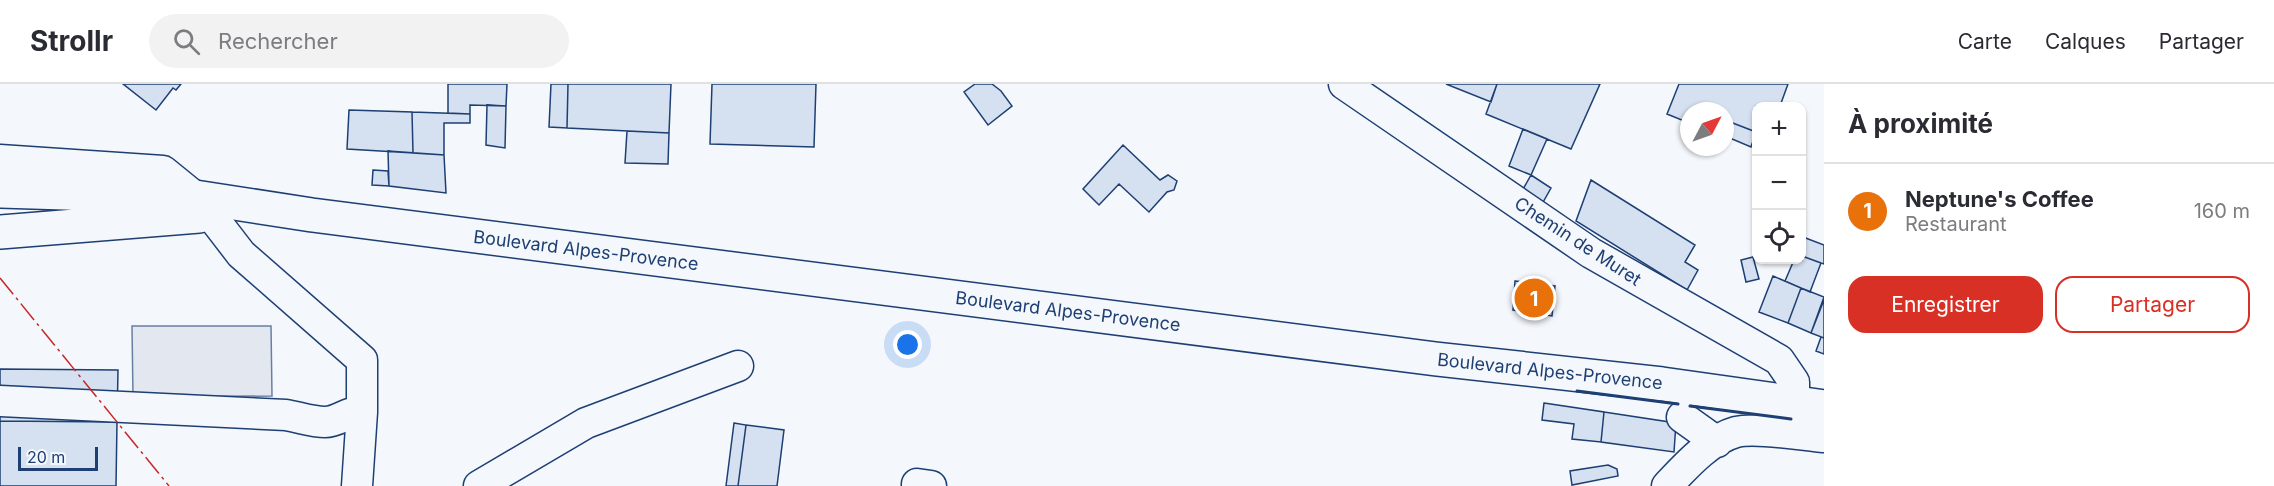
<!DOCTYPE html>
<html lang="fr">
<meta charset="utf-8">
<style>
:root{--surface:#fff;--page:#f2f2f3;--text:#2b2b33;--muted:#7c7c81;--line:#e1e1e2;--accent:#d93025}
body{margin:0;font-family:Inter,sans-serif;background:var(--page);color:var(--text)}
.controls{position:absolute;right:18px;top:18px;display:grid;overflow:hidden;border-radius:12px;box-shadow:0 2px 4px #0004}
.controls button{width:54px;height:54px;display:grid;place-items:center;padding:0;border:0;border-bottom:2px solid var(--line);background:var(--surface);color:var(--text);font:30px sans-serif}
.compass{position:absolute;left:1680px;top:18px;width:54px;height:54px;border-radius:50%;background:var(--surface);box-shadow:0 2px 4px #0004;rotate:49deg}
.scale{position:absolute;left:18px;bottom:15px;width:80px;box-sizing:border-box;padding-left:6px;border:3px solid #1d3f73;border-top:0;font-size:16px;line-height:21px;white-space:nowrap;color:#1d3f73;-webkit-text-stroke:4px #f4f7fb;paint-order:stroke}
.you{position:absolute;left:908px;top:261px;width:21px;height:21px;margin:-15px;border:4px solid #fff;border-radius:50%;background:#1a73e8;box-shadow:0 0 0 9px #1a73e833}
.badge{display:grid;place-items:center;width:39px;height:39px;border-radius:50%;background:var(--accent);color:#fff;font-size:20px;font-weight:700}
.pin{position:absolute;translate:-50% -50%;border:3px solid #fff;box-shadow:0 2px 6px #0006}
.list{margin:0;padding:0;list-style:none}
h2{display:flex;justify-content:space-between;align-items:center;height:78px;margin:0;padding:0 24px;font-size:26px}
h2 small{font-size:20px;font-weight:400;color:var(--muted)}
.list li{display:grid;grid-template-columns:39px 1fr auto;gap:18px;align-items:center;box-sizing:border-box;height:96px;padding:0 24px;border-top:2px solid var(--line)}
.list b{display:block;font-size:22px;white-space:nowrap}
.list p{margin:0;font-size:20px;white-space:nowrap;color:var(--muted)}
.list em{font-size:20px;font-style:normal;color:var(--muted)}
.actions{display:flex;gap:12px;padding:18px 24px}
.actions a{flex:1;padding:14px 0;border:2px solid var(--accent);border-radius:18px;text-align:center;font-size:21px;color:var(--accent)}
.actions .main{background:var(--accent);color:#fff}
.icon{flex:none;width:33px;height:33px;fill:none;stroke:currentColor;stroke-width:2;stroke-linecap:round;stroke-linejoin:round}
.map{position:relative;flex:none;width:1824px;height:402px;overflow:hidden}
header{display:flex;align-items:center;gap:36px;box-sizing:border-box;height:84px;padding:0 30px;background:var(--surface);border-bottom:2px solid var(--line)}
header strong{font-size:28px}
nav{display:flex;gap:33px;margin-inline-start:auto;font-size:21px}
.search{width:420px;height:54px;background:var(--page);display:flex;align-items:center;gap:15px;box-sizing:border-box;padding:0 21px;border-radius:33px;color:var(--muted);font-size:22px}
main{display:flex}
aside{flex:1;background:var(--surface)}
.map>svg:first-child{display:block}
.parking{fill:#e3e8f0;stroke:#687fa3;stroke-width:1.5}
.building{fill:#d5e0f0;stroke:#1d3f73;stroke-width:1.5}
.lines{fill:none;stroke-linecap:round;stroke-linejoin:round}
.minor-casing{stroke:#1d3f73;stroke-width:33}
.major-casing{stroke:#1d3f73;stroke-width:36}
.minor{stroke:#f4f7fb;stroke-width:30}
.major{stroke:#f4f7fb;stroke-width:33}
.wall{stroke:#1d3f73;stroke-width:3}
.power{stroke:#c62828;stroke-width:1.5;stroke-dasharray:21 4.5 3 4.5;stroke-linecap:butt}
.labels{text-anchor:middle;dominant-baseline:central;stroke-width:4.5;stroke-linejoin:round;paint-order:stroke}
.street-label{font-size:18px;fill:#1d3f73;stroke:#f4f7fb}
</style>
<header>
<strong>Strollr</strong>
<div class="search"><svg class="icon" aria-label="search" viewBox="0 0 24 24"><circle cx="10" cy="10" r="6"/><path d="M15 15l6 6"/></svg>Rechercher</div>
<nav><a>Carte</a><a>Calques</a><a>Partager</a></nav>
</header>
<main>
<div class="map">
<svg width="1824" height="402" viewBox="0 0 1824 402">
<rect width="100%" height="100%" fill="#f4f7fb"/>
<path class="parking" d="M132,242h139l1,70 -139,1z"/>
<path class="building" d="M123,0h58l-5,6 -3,-2 -17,22z
M448,0h59l-1,22 -36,-1v9l-22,-1z
M551,0h17l-1,44 -18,-1z
M568,0h103l-2,49 -102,-5z
M712,0h104l-2,63 -104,-3z
M975,0h17l9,7 11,15 -24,19 -24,-33z
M1446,0h51l-6,18z
M1497,0h103l-29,65 -85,-35z
M1679,0h109l-8,22h-24v26l-31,-12v-9h-36v12l-22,-9z
M487,21l19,1 -1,42 -19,-3z
M349,26l63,2 1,41 -66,-4z
M412,28l58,2v9h-26v32l-31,-2z
M1725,36l31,12 -5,15 -26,-11z
M1523,45l24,10 -16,36 -22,-9z
M627,47l42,2 -1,31 -43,-1z
M1123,61l37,35 8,-5 9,6 -3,9 -7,2 -18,20 -30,-28 -20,21 -16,-16z
M388,67l56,4 2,38 -57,-7z
M373,86l15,1 1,15 -17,-1z
M1531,91l20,13 -9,16 -20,-13z
M1591,96l104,65 -10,17 13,8 -11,20 -111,-69z
M1803,153l21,8v19l-22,-8z
M1802,172l19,7 -11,29 -25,-11 9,-21h8z
M1753,173l6,22 -13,3 -5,-22z
M1773,192l28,12 -13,35 -29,-11z
M1515,197l40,5 -3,30 -39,-6z
M1801,204l23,9 -13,36 -23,-10z
M1824,216v38l-13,-5z
M1821,253l3,1v16l-8,-3z
M0,285l118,1 -1,52 -117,-1z
M1544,319l60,9 -3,30 -29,-3 2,-15 -32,-4z
M1604,328l72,11 -2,29 -73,-10z
M0,337l117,1 -1,64h-116z
M734,339l12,2 -8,61h-12z
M746,341l38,5 -7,56h-39z
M1608,381l9,4 1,7 -46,9 -2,-14z"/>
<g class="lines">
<defs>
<path id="minor" d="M1344,0l247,169 188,107 15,22v20
M0,76l163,11 32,26
M0,317l286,14c12,2 27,7 39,7 14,0 22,-11 37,-10v-52l-121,-106 -30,-39
M1682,333l35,25
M357,402l5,-74
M479,402l107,-63 152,-57
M917,402v-2l14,2
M1667,402c18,-19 43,-47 69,-54 20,-5 66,3 88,5"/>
<path id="major" d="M0,107l195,6 117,18 1124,144 226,25 162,23
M0,148l199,-16"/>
</defs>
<use href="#minor" class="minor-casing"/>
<use href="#major" class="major-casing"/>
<use href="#minor" class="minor"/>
<use href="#major" class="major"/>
<path class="wall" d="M1577,307l101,13
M1690,322l101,13"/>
<path class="power" d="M0,194l169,208"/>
</g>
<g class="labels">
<g class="street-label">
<text transform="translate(1578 157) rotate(33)">Chemin de Muret</text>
<text transform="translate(586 166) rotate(7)">Boulevard Alpes-Provence</text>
<text transform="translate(1068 227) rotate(7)">Boulevard Alpes-Provence</text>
<text transform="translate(1550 287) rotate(6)">Boulevard Alpes-Provence</text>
</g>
</g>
</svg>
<div class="controls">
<button>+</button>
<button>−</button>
<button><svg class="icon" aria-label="locate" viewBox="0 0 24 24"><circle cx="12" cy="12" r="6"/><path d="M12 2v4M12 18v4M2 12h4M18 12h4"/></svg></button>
</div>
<svg class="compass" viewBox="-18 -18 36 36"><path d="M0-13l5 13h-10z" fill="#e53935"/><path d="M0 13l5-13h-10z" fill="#7c7c81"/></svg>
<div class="scale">20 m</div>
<div class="you"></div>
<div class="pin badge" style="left:1534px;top:214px;background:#e8710a">1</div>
</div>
<aside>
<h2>À proximité<small></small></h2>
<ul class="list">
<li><span class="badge" style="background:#e8710a">1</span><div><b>Neptune's Coffee</b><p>Restaurant</p></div><em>160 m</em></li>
</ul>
<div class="actions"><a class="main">Enregistrer</a><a>Partager</a></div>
</aside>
</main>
